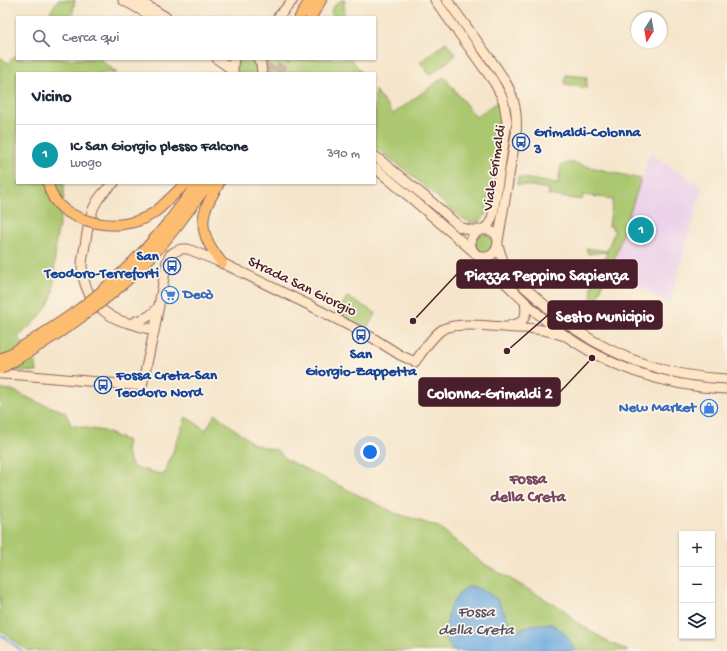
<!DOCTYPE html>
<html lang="it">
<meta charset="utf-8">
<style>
:root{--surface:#fff;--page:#f6f6f7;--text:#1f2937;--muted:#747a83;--line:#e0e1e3;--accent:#d1495b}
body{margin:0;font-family:"Gochi Hand",sans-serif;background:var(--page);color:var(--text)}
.controls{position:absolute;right:12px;bottom:12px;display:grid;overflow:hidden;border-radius:0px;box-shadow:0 1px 3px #0004}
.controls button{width:36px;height:36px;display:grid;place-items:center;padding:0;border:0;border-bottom:1px solid var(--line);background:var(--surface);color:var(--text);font:20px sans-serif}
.compass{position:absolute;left:631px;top:12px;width:36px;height:36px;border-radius:50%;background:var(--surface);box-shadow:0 1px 3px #0004;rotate:191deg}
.you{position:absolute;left:370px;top:452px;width:14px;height:14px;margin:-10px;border:3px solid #fff;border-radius:50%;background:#1a73e8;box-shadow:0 0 0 6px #1a73e833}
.badge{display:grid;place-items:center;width:26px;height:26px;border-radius:50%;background:var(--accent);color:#fff;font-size:13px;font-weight:700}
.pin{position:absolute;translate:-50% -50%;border:2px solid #fff;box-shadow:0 1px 4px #0006}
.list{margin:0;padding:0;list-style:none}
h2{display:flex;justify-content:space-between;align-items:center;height:52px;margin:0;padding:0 16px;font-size:17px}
h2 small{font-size:13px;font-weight:400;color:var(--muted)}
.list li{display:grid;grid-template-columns:26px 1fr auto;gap:12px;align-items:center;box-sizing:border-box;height:60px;padding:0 16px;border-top:1px solid var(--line)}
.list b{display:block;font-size:15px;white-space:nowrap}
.list p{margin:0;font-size:13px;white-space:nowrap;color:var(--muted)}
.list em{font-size:13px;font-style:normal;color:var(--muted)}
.icon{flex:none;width:22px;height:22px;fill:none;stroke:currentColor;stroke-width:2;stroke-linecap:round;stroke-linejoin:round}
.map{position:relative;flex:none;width:727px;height:651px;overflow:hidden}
.search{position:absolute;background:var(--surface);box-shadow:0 1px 3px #0004;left:16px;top:16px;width:360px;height:44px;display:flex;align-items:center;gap:10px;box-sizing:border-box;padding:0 14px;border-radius:0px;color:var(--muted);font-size:15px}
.panel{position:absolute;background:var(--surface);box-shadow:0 1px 3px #0004;left:16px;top:72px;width:360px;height:112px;border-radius:0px}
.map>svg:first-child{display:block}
.built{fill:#ecd1ea}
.green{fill:#abc86f;stroke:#7a744d}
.water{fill:#6eaadf;stroke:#5c6485}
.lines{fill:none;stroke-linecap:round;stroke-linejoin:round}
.stream{stroke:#6eaadf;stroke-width:2}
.primary-tunnel{stroke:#d3bdaa;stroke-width:10;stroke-dasharray:10 5;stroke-linecap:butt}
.secondary-casing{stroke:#866463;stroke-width:11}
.primary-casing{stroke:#866463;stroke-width:12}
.secondary{stroke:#fee5c5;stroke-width:9}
.primary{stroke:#fcbd6f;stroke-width:10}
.primary-bridge-casing{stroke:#866463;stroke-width:12;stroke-linecap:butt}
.primary-bridge{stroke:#fcbd6f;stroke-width:10}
.labels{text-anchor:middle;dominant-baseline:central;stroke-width:3.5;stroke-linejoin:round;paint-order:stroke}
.transit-label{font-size:15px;font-weight:bold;fill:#164399;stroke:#fcf5e5;text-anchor:start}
.street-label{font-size:15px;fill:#4a1f2b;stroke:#fcf5e5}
.shop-label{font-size:15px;font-weight:bold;fill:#366cbe;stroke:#fcf5e5;text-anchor:start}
.neighbourhood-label{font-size:16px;font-weight:bold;fill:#784661;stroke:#fcf5e5}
.water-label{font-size:16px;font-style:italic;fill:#57506a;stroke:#fcf5e5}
.leader{fill:none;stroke:#4a1f2b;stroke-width:1.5}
.callout-dot{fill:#4a1f2b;stroke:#fcf5e5;stroke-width:1.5}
.callout{fill:#4a1f2b;stroke:#4a1f2b;stroke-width:1.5}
.callout-label{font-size:16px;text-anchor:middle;font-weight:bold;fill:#fff}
</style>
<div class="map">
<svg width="727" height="651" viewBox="0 0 727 651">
<rect width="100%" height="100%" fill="#fcf5e5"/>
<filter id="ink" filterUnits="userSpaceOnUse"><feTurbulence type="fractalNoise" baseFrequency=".025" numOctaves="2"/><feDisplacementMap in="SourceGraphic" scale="8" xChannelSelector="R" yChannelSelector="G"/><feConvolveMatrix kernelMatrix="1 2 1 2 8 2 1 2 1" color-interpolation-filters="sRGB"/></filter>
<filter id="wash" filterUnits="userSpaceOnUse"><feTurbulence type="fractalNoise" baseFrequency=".012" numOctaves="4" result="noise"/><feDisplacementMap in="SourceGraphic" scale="16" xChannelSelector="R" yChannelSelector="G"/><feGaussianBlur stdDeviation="0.9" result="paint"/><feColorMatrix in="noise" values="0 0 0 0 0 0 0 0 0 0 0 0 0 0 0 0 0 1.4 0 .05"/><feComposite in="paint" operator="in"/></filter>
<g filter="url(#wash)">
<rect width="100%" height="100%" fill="#f5e5ca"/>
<path class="built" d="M650,153l53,35 -34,115 -58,-32z"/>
<path class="green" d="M58,0h17l-3,17h-25z
M341,0h4l-1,6 1,6 -4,5h-7l-3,-4 1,-5z
M439,0h4l58,81 9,18 3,31 -17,95h-1v-2l14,-115z
M446,42l10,13 -26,20 -10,-13z
M17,54v5h83l17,14h-100v110h47v12l-4,25 -4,20 -3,52c-6,22 -20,31 -35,45l17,20 2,15 -37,-3v-52l1,-1 -1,-1v-258l8,6z
M239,59h15l2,5 2,9h-20c-2,-5 -2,-9 1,-14z
M266,59h85l11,14h-94c-3,-4 -3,-9 -2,-14z
M566,75l21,2 -1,11 -22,-3z
M444,77l32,40 21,-15 3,12v12l-14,87c-5,12 -14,12 -24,5l-63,-53 -24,-18v-57l18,24z
M568,163h5l68,16 -30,90h-4l-2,-12 2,-5 -19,2 -2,-6 21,3 8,-21 -3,-1v-3h-3l4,-27 -30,-4 -1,5 -34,-5 1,-6 -32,-5 1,-7 40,7 3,-18 3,-2z
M475 243a9 9 0 1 1 18 0a9 9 0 1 1-18 0Z
M604,258l2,15 -8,26 -5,2 -2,-2v-2c1,-12 3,-24 -1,-36l2,-1z
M517,286l83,62 127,34v3l-48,-5 -52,-15 -41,-20 -33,-23 -36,-33z
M347,297l29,16 -10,16 -30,-15z
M0,389l12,1 25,12 28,10 6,13 32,6 25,10 -2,11 7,15 31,8 22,-58 20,13 9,-16 39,30 12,4 11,2 10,10 108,53 44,14 42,35 83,48 12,12 29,18 23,11h-601l-27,-21z"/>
<path class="water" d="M470,586l11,3 16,10 9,17 10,15 16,-6 18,-2 15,10 11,18h-123l-8,-14 4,-28 11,-17z"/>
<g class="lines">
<path class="stream" d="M0,634l22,17"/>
</g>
</g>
<g filter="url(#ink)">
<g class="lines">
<path class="primary-tunnel" d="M266,73l8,-14
M277,73l9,-14"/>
<defs>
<path id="secondary" d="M123,0l30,17
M138,0l28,17
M435,0l59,82 8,15 2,6 3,19 -14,92c-1,4 -2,8 -5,11 -5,7 -15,5 -17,16 -1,5 1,10 5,13 20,15 35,-27 5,-24
M447,0c12,16 23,32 35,48 21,29 38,47 34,86l-18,107
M278,17l15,-17
M217,59l10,7 6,7
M258,59l3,5 1,9
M233,73v-8l1,-6
M375,156l59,48 26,23 10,3h9
M375,168l36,30 62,53
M114,183c-21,16 -24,31 -28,56 -1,9 -4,18 -4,27 1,30 21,52 50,58 7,2 16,7 23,3
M498,245c2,7 4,14 7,20 8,15 23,24 34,35 6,5 11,10 16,15 6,5 13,10 20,14 44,31 98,48 152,50
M477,255c24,23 47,48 73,69 51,41 112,62 177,65
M136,321c10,-2 17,-6 23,-15
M511,325c15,-2 16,-10 14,-23
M0,374l21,1 121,11 13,-59 12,-66 3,-6 4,-3 7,-3h7l34,14 89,43 62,32 27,17 15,7c7,-10 17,-26 28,-33 14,-8 56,-2 74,-1 6,0 12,0 18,1 11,1 21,4 30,7"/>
<path id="primary" d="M300,17l10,-17
M311,17l10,-17
M219,183c-4,8 -10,17 -13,25 -8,21 3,39 16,55
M160,208l26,-25
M170,220l28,-37
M177,226l32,-43"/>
</defs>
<use href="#secondary" class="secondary-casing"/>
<use href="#primary" class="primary-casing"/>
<use href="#secondary" class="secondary"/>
<use href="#primary" class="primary"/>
<defs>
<path id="primary-bridge" d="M48,183c5,24 22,33 44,39 12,3 25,4 37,1 12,-2 22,-7 31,-15
M0,360c27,-16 53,-32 78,-50 35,-26 65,-56 92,-90
M0,369c52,-30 103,-63 145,-106 12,-12 22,-25 32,-37"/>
</defs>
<use href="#primary-bridge" class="primary-bridge-casing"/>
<use href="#primary-bridge" class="primary-bridge"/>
</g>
</g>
<defs>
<symbol id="bus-ring" viewBox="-11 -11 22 22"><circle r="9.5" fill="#fcf5e5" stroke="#1a4fb4" stroke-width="1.5"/><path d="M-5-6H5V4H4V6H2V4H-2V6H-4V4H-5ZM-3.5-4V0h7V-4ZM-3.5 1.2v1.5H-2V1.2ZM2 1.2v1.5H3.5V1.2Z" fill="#1a4fb4"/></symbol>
<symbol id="supermarket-ring" viewBox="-11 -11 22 22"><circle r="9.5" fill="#fcf5e5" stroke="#3f7fe0" stroke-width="1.5"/><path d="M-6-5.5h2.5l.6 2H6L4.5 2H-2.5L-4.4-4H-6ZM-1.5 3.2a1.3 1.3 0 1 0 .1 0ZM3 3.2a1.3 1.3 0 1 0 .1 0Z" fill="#3f7fe0"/></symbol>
<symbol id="shop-ring" viewBox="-11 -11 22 22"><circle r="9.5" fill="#fcf5e5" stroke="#3f7fe0" stroke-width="1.5"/><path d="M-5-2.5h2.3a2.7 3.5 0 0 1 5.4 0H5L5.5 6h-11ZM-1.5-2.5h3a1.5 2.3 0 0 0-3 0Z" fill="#3f7fe0"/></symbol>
</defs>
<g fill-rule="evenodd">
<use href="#bus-ring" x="511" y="132" width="20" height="20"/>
<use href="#bus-ring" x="162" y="256" width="20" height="20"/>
<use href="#supermarket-ring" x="160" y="285" width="20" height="20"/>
<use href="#bus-ring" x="351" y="325" width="20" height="20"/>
<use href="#bus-ring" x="93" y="375" width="20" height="20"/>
<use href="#shop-ring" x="699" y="398" width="20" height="20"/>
</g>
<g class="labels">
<g class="transit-label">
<text x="534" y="133">Grimaldi-Colonna<tspan x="534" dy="17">3</tspan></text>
<text x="159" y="257" text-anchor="end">San<tspan x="159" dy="17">Teodoro-Terreforti</tspan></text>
<text x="361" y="355" text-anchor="middle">San<tspan x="361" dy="17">Giorgio-Zappetta</tspan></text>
<text x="116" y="376">Fossa Creta-San<tspan x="116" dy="17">Teodoro Nord</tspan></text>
</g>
<g class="street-label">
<text transform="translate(495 168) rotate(-81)">Viale Grimaldi</text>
<text transform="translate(302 287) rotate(26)">Strada San Giorgio</text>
</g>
<g class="shop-label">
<text x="183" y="295">Decò</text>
<text x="696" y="408" text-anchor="end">New Market</text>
</g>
<g class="neighbourhood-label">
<text x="528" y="480">Fossa<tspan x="528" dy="18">della Creta</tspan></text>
</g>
<g class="water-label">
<text x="476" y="613">Fossa<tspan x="476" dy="18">della Creta</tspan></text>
</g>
</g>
<path class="leader" d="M413 321L457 274M507 351L548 315M592 358L560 392"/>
<g class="callout-dot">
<circle cx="413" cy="321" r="4"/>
<circle cx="507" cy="351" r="4"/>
<circle cx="592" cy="358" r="4"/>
</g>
<g class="callout">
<rect x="457" y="260" width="180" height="28" rx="4"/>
<rect x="548" y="301" width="114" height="28" rx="4"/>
<rect x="419" y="378" width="141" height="28" rx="4"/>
</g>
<g class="callout-label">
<text x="547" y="280">Piazza Peppino Sapienza</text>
<text x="605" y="321">Sesto Municipio</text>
<text x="490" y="398">Colonna-Grimaldi 2</text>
</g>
</svg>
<div class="controls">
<button>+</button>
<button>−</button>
<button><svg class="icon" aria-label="layers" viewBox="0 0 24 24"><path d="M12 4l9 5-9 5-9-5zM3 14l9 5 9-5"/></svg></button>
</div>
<svg class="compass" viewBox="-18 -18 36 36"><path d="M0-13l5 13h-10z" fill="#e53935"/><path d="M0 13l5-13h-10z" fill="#747a83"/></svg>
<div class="you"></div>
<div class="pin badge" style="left:641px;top:230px;background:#0f9aa8">1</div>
<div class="search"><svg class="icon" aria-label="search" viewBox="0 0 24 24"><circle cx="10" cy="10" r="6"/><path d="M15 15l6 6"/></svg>Cerca qui</div>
<section class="panel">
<h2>Vicino<small></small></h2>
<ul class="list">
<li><span class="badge" style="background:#0f9aa8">1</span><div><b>IC San Giorgio plesso Falcone</b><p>Luogo</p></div><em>390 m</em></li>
</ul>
</section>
</div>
